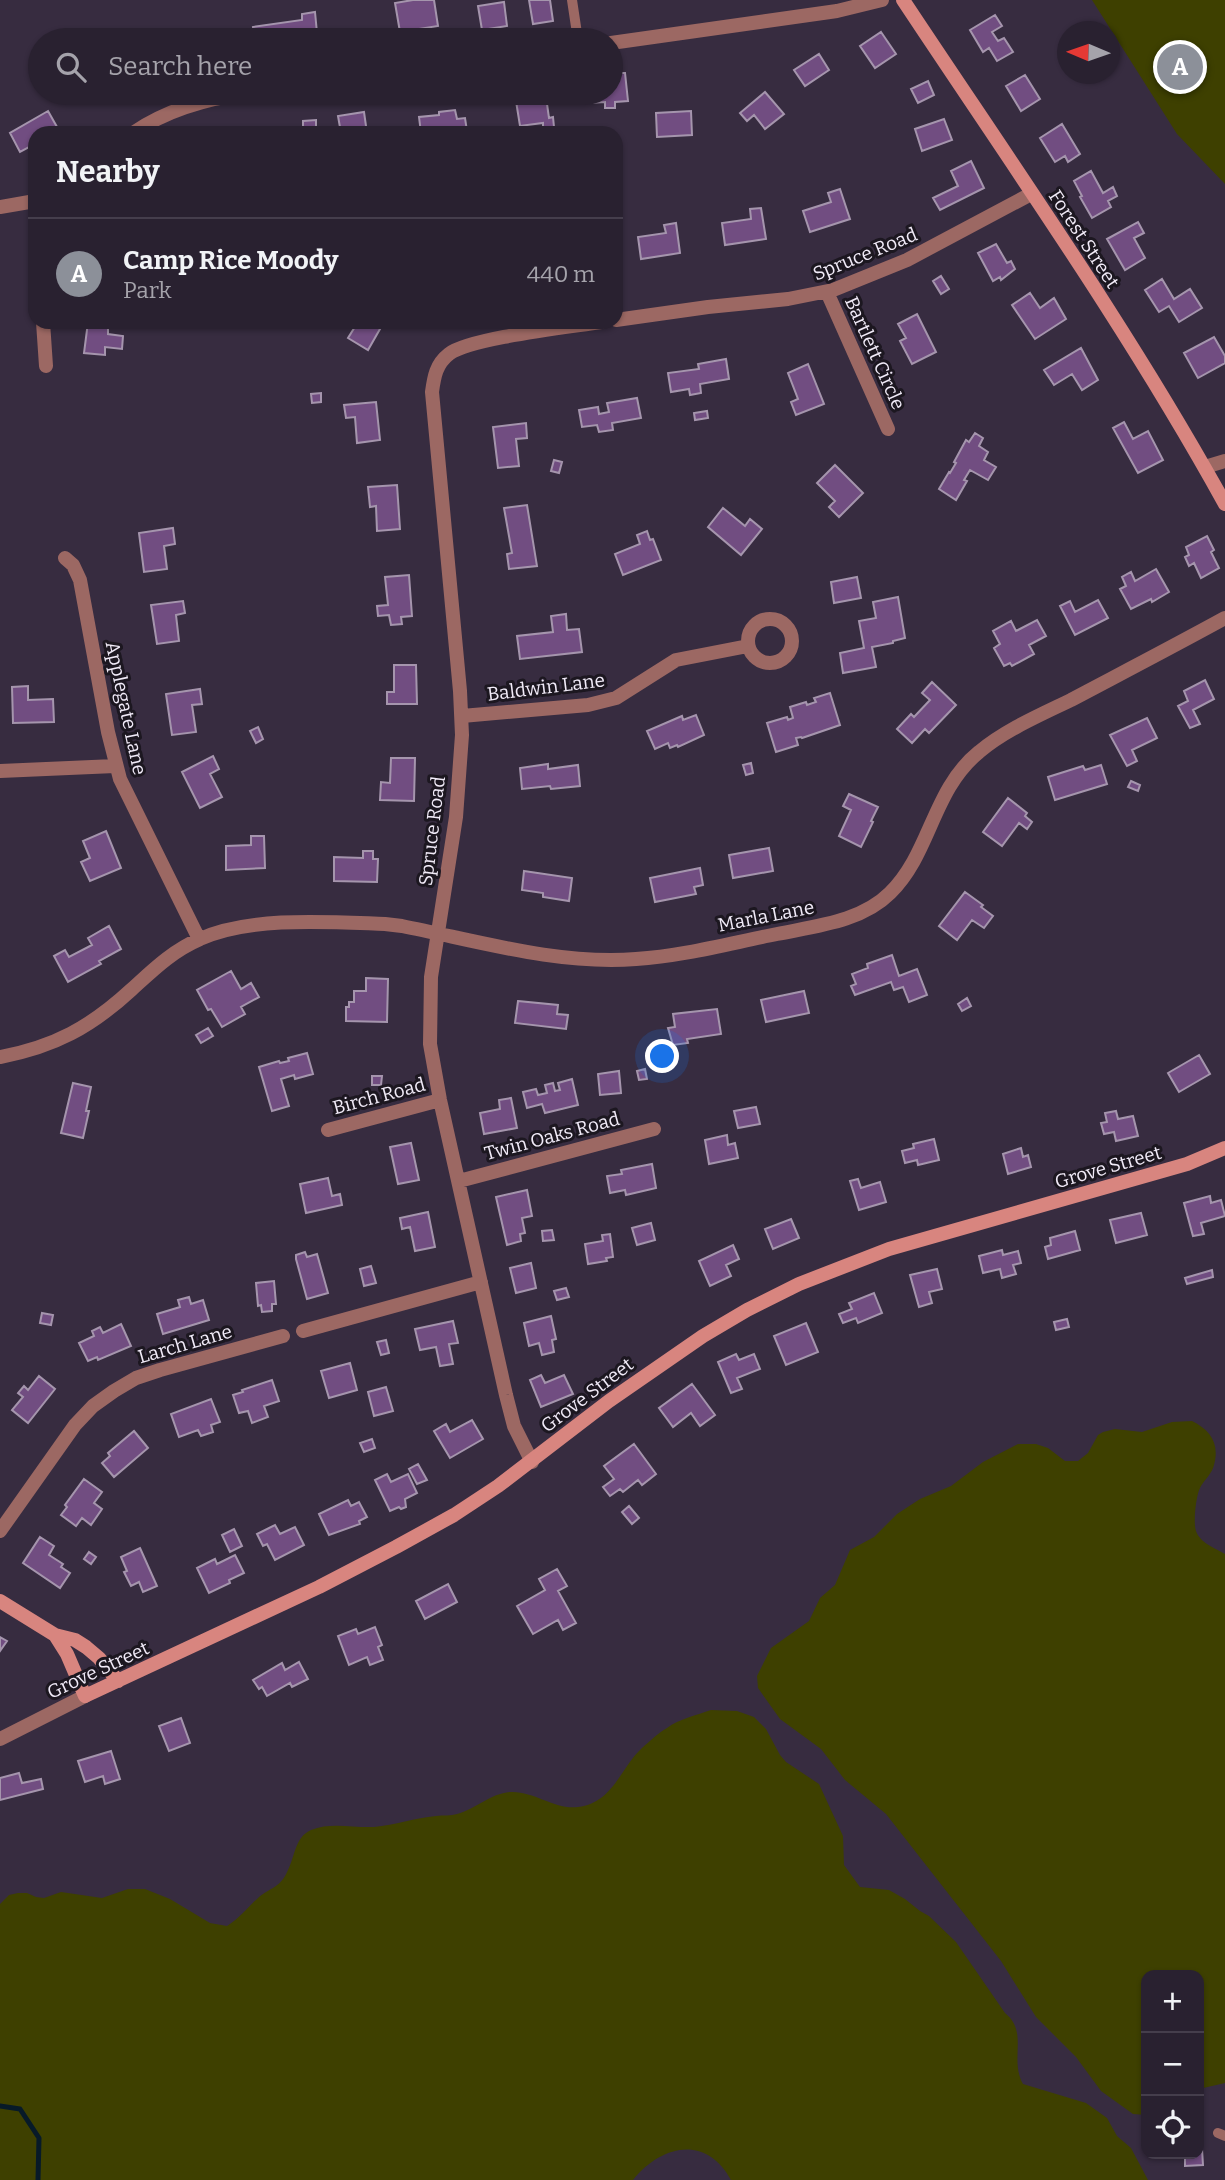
<!DOCTYPE html>
<meta charset="utf-8">
<style>
:root{--surface:#292130;--page:#312938;--text:#f1f3f6;--muted:#a5a3ab;--line:#453e4c;--accent:#8c9099}
body{margin:0;font-family:Bitter,serif;background:var(--page);color:var(--text)}
.controls{position:absolute;right:21px;bottom:21px;display:grid;overflow:hidden;border-radius:14px;box-shadow:0 2px 5px #0004}
.controls button{width:63px;height:63px;display:grid;place-items:center;padding:0;border:0;border-bottom:2px solid var(--line);background:var(--surface);color:var(--text);font:35px sans-serif}
.compass{position:absolute;left:1057px;top:21px;width:63px;height:63px;border-radius:50%;background:var(--surface);box-shadow:0 2px 5px #0004;rotate:272deg}
.you{position:absolute;left:663px;top:1057px;width:24px;height:24px;margin:-18px;border:5px solid #fff;border-radius:50%;background:#1a73e8;box-shadow:0 0 0 10px #1a73e833}
.badge{display:grid;place-items:center;width:46px;height:46px;border-radius:50%;background:var(--accent);color:#fff;font-size:23px;font-weight:700}
.pin{position:absolute;translate:-50% -50%;border:4px solid #fff;box-shadow:0 2px 7px #0006}
.list{margin:0;padding:0;list-style:none}
h2{display:flex;justify-content:space-between;align-items:center;height:91px;margin:0;padding:0 28px;font-size:30px}
h2 small{font-size:23px;font-weight:400;color:var(--muted)}
.list li{display:grid;grid-template-columns:46px 1fr auto;gap:21px;align-items:center;box-sizing:border-box;height:112px;padding:0 28px;border-top:2px solid var(--line)}
.list b{display:block;font-size:26px;white-space:nowrap}
.list p{margin:0;font-size:23px;white-space:nowrap;color:var(--muted)}
.list em{font-size:23px;font-style:normal;color:var(--muted)}
.icon{flex:none;width:38px;height:38px;fill:none;stroke:currentColor;stroke-width:2;stroke-linecap:round;stroke-linejoin:round}
.map{position:relative;flex:none;width:1225px;height:2180px;overflow:hidden}
.search{position:absolute;background:var(--surface);box-shadow:0 2px 5px #0004;left:28px;top:28px;width:595px;height:77px;display:flex;align-items:center;gap:18px;box-sizing:border-box;padding:0 24px;border-radius:38px;color:var(--muted);font-size:26px}
.panel{position:absolute;background:var(--surface);box-shadow:0 2px 5px #0004;left:28px;top:126px;width:595px;height:203px;border-radius:21px}
.map>svg:first-child{display:block}
.green{fill:#3e4000}
.lines{fill:none;stroke-linecap:round;stroke-linejoin:round}
.stream{stroke:#071a28;stroke-width:5}
.building{fill:#714d81;stroke:#a595ad;stroke-width:2}
.lane{stroke:#9c6863;stroke-width:10}
.street{stroke:#9c6863;stroke-width:14}
.secondary{stroke:#d8857f;stroke-width:14}
.labels{text-anchor:middle;dominant-baseline:central;stroke-width:6;stroke-linejoin:round;paint-order:stroke}
.street-label{font-size:19px;fill:#f1ebf8;stroke:#1c1720}
</style>
<div class="map">
<svg width="1225" height="2180" viewBox="0 0 1225 2180">
<rect width="100%" height="100%" fill="#372c40"/>
<path class="green" d="M1092,0h133v184l-48,-50z
M1192,1421c18,9 28,22 22,44 -2,9 -10,15 -14,23 -4,8 -7,34 -4,43 4,12 19,17 29,23v529l-26,6v-114h-53v140l-13,-1 -32,-23 -25,-34 -40,-40 -35,-56 -115,-147 -41,-34 -24,-31 -41,-30 -22,-31 -1,-12 14,-28 38,-27 11,-23 15,-13 15,-35 24,-13 23,-23 23,-15 31,-13 32,-24 35,-18h18l12,4 17,13h13l10,-8 10,-18 5,-3 12,-3 27,3 30,-10z
M711,1710l26,1 17,6 12,12 14,26 6,7 33,22 24,52 1,29 16,22 29,3 16,9 15,12 9,5 27,26 49,71c24,19 4,46 18,71l63,19 21,15 10,18 14,12 17,32h-417c-25,-46 -70,-35 -98,0h-633v-276l9,-9 9,-2h9l9,4 8,1 17,-6 41,6 26,-9h17l25,10 40,24 17,3c13,-8 20,-18 31,-28 12,-11 22,-9 30,-28 7,-14 7,-33 23,-40 20,-8 42,-2 63,-3 21,-2 41,-9 62,-11 7,-1 15,0 21,-2 19,-5 34,-21 54,-22 23,-1 44,18 67,15 35,-4 43,-40 64,-59 8,-7 16,-15 25,-20 12,-9 30,-13 44,-18z"/>
<g class="lines">
<path class="stream" d="M0,2106l20,3 19,29 -1,42"/>
</g>
<path class="building" d="M413,0h21l4,26 -38,6 -5,-29z
M529,0h21l3,21 -20,3z
M504,2l3,24 -25,4 -4,-24z
M315,12l2,21 -31,2 1,5h-32l-2,-13 49,-7v-6z
M995,15l7,11 -10,6 6,9 6,-3 9,14 -16,9 -8,-13 -6,4 -13,-22z
M881,32l15,22 -21,14 -15,-22z
M819,54l10,16 -24,16 -11,-16z
M611,73h14l3,28 -13,1v6h-10v-6l-15,1 -1,-10h22z
M1025,75l15,24 -19,12 -15,-25z
M928,81l6,14 -16,8 -7,-14z
M765,92l19,22 -19,15 -11,-14 -7,6 -7,-8z
M546,97l3,21 4,-1 1,10 -11,1v-5l-23,3 -4,-25z
M455,110l2,9 8,-1 2,13 -9,2h-37l-2,-16 20,-2v-3z
M48,111l9,16 -10,6h-12v11l-15,8 -10,-19z
M691,111l1,24 -35,2 -1,-24z
M364,112l3,21h-26l-3,-17z
M944,119l8,21 -30,11 -7,-22z
M316,120v13h-19l-1,-6h7v-6z
M1062,124l18,30 -12,8 -3,-6 -10,6 -15,-24z
M971,161l13,27 -44,22 -7,-12 25,-12 -7,-15z
M1091,171l12,22 10,-6 4,9 -9,5 3,6 -19,11 -12,-21 2,-1 -8,-15z
M840,189l10,30 -40,13 -7,-21 28,-9 -3,-9z
M761,208l5,31 -41,6 -3,-22 29,-4 -1,-10z
M1138,222l6,11 -10,5 11,20 -20,12 -18,-31z
M676,223l4,30 -39,6 -3,-22 28,-4 -2,-8z
M996,244l11,19 4,-2 4,8 -14,11 -1,-3 -7,4 -15,-28z
M941,276l8,13 -8,5 -8,-13z
M1162,279l12,20 16,-10 12,19 -23,14 -10,-16 -10,6 -14,-22z
M1030,293l10,15 14,-10 12,21 -31,20 -23,-34z
M917,314l19,38 -24,12 -12,-23 6,-3 -8,-14z
M88,322h20v12l15,2 -1,13 -17,-2v8l-21,-2z
M358,322h26l-16,28 -20,-12z
M1214,337l11,19v7l-27,15 -14,-25z
M1081,348l17,32 -16,10 -10,-16 -18,11 -10,-15z
M726,359l3,20 -29,5 1,9 -11,2 -1,-6 -18,3 -3,-19 31,-4 -1,-5z
M808,364l16,40 -28,11 -5,-13 7,-3 -10,-26z
M321,393v9l-9,1 -1,-9z
M637,398l4,20 -29,5 1,7 -14,2 -2,-7 -15,2 -3,-17 19,-3 1,7 10,-2 -2,-9z
M376,402l4,38 -23,3 -2,-26 -9,1 -2,-13z
M707,411l1,7 -13,2 -1,-7z
M1124,422l9,17 15,-8 15,29 -25,13 -25,-45z
M526,423l1,15 -11,1 3,27 -21,2 -5,-41z
M975,433l8,5 -4,8 9,6 -4,8 12,7 -8,13 -18,-10 -6,10 3,1 -11,19 -17,-11 10,-17 1,1 6,-10 -2,-1 12,-22 3,2z
M554,460l8,2 -3,11 -8,-2z
M835,465l28,28 -24,24 -10,-10 6,-6 -18,-18z
M397,485l3,44 -23,2 -1,-25 -6,1 -2,-20z
M527,505l10,61 -28,3 -2,-15 5,-1 -8,-45z
M723,508l22,18 5,-7 12,10 -21,26 -33,-28z
M173,528l2,16 -11,2 3,23 -23,3 -5,-39z
M647,531l3,9 3,-1 8,21 -38,15 -8,-21 25,-10 -3,-9z
M1207,536l7,14 -3,2 8,16 -18,10 -7,-15 -5,3 -4,-9 4,-2 -3,-8z
M1156,569l13,23 -17,10 -1,-3 -20,10 -11,-20 6,-3 -4,-9 9,-5 4,9z
M409,575l3,41 -11,1 1,7 -11,1 -2,-10 -11,1 -1,-10 11,-1 -3,-28z
M857,577l4,21 -27,5 -3,-21z
M898,597l7,41 -12,3v2l-21,4 4,20 -33,6 -3,-20 24,-5 -5,-27 17,-3 -3,-16z
M1098,600l10,18 -33,17 -15,-29 10,-5 5,11z
M183,601l2,12 -9,2 3,26 -22,3 -6,-39z
M566,614l1,16 12,-1 3,23 -62,7 -3,-23 36,-4 -2,-16z
M1037,620l9,16 -17,9 5,9 -22,12 -2,-3 -6,3 -10,-18 6,-4 -7,-13 18,-10 5,10z
M394,665h22l1,39h-30v-12h7z
M1205,680l9,19 -21,11 7,14 -10,4 -12,-22 10,-5 -4,-10z
M932,682l24,23 -27,28 -4,-4 -13,14 -15,-14 14,-15 3,3 16,-17 -8,-7z
M28,686v14l25,-1 1,23 -41,1 -1,-36z
M200,689l2,15 -10,1 4,27 -24,3 -6,-41z
M830,693l10,32 -38,13 -1,-1 -5,1 2,7 -22,7 -9,-29 20,-6 1,3 5,-2 -3,-11 16,-5 1,3 9,-3 -2,-4z
M696,715l8,20 -26,12 -1,-2 -7,3 -2,-5 -13,6 -8,-18 35,-15 1,4z
M1147,718l10,20 -25,12 5,11 -10,5 -17,-31z
M258,727l5,12 -7,4 -6,-12z
M213,756l6,13 -9,5 12,23 -22,11 -18,-36z
M391,758h24l-1,43 -34,-1 1,-18 9,1z
M751,763l2,10 -7,2 -3,-10z
M548,764v5l30,-4 2,21 -29,3 -1,-3 -28,3 -2,-21z
M1101,765l6,19 -52,16 -7,-23 35,-11 2,4z
M1131,781l9,4 -2,6 -10,-4z
M849,794l29,13 -7,14 2,1 -12,25 -22,-11 12,-26 -8,-4z
M1008,798l19,15 -2,3 7,6 -5,7 -8,-6 -17,23 -19,-14z
M106,831l15,37 -31,13 -9,-19 9,-4 -7,-17z
M251,836h13l1,32 -39,2v-24l25,-1z
M769,848l4,23 -40,7 -4,-23z
M363,851h10v8h5l-1,23 -43,-1v-24l29,1z
M700,868l3,17 -9,2 2,7 -41,8 -5,-24z
M524,871l48,7 -3,23 -26,-4v-4l-21,-3z
M965,892l18,13 -2,2 12,9 -9,12 -12,-8 -15,20 -18,-14z
M109,926l12,23 -22,12 2,3 -33,18 -14,-26 11,-6 4,7 23,-12 -4,-7z
M892,955l7,21 18,-7 10,26 -18,7 -6,-15 -9,3 -3,-8 -36,13 -4,-9 5,-2 -4,-10 16,-6 -1,-4z
M231,971l10,18 10,-6 8,14 -18,10 4,7 -23,13 -11,-18 -3,1 -11,-20z
M366,978l22,1 -1,43 -41,-1v-14h3v-5h5v-11h12z
M804,991l5,22 -43,9 -5,-22z
M967,998l4,8 -9,5 -4,-7z
M518,1001l40,4 -1,9 11,1 -2,14 -51,-6z
M717,1009l4,25 -34,5 1,4 -15,2 -5,-17 7,-1 -2,-13z
M208,1028l5,8 -12,7 -5,-8z
M307,1053l6,21 -18,5 -1,-4 -13,4 8,27 -17,5 -13,-44 20,-6 1,2 9,-2 -1,-3z
M1199,1055l11,19 -31,18 -11,-19z
M645,1069l2,10 -8,1 -2,-9z
M619,1071l2,22 -21,2 -2,-21z
M372,1076h10l-1,9h-9z
M572,1079l6,26 -33,8 -3,-9 -15,4 -4,-16 13,-3 2,6 9,-2 -2,-8 8,-2 2,8 5,-1 -2,-7z
M73,1083l18,4 -5,24h3l-6,27 -22,-5z
M511,1098l6,30 -33,6 -4,-21 20,-4 -1,-9z
M756,1107l4,17 -22,4 -4,-17z
M1116,1111l2,8 15,-3 5,20 -22,5 -2,-9 -10,2 -3,-11 6,-1 -2,-9z
M727,1135l1,10 7,-2 3,15 -29,6 -4,-24z
M934,1139l5,21 -21,5 -1,-5 -12,3 -3,-12 12,-3 -1,-4z
M411,1143l8,37 -21,4 -8,-37z
M1021,1148l2,9 5,-2 3,12 -23,7 -5,-20z
M652,1164l4,24 -30,7 -1,-5 -15,3 -3,-17 15,-2 -1,-4z
M328,1178l4,18 8,-2 2,11 -36,8 -6,-29z
M858,1179l3,9 19,-6 6,20 -27,8 -9,-29z
M527,1190l5,26 -10,2 3,15 -5,1 1,7 -14,4 -11,-48z
M1210,1196l1,7 10,-3 4,16 -24,7 3,11 -11,2 -9,-33z
M428,1212l7,35 -20,4 -5,-24 -8,2 -2,-11z
M1141,1213l6,22 -31,8 -6,-23z
M791,1219l8,19 -26,11 -8,-20z
M651,1223l4,17 -18,5 -5,-17z
M552,1230l2,10 -11,1 -1,-10z
M1075,1231l5,19 -32,9 -3,-12 6,-2 -1,-7z
M610,1234l3,23 -7,1 1,3 -19,3 -3,-20 18,-3 -1,-6z
M733,1245l6,14 -13,6 5,11 -21,10 -11,-25z
M1002,1250l1,5 15,-4 3,12 -8,2 3,9 -14,4 -2,-9 -17,4 -4,-17z
M305,1252l2,5 10,-3 11,39 -21,6 -11,-40v-4z
M531,1263l5,25 -20,5 -6,-25z
M371,1266l5,17 -12,3 -4,-17z
M937,1269l5,20 -13,3 3,11 -13,4 -9,-32z
M1212,1270l1,7 -26,7 -2,-6z
M274,1281l2,23h-4v7l-10,1 -1,-7 -3,1 -2,-23z
M566,1288l3,9 -12,3 -3,-9z
M874,1293l8,20 -24,10 -2,-5 -13,5 -4,-9 13,-5 -3,-6z
M189,1297l2,7 12,-4 6,20 -46,14 -6,-20 23,-7 -2,-7z
M42,1313l11,2 -2,10 -11,-2z
M551,1316l5,23 -4,1 2,12 -12,3 -3,-12 -10,3 -5,-23z
M1067,1319l2,8 -13,3 -2,-8z
M453,1321l5,22 -9,1 4,20 -13,2 -4,-19 -16,3 -5,-21z
M806,1323l12,29 -32,13 -12,-29z
M121,1324l10,22 -33,14 -1,-3 -9,4 -9,-18 15,-7 -2,-5 8,-4 3,6z
M386,1340l3,13 -8,2 -4,-13z
M736,1354l3,6 15,-6 6,15 -23,9 5,11 -11,4 -13,-31z
M350,1363l7,27 -28,8 -8,-27z
M541,1375l4,8 19,-8 9,19 -32,13 -11,-27z
M39,1376l16,13 -27,34 -16,-13 11,-13 -5,-4 6,-7 4,4z
M272,1380l7,21 -15,5 4,11 -16,6 -4,-12 -9,2 -6,-18 10,-3 -1,-2z
M692,1384l23,31 -15,11 -9,-13 -18,14 -14,-19z
M386,1387l7,24 -19,5 -6,-24z
M211,1399l9,23 -9,3 2,7 -12,4 -3,-6 -19,7 -8,-23z
M472,1420l11,19 -33,19 -16,-27 12,-7 4,8z
M134,1431l14,17 -34,29 -12,-14 8,-7 -2,-3z
M372,1439l3,9 -11,4 -4,-9z
M634,1444l22,30 -14,11 -4,-5 -15,12 -3,-3 -10,7 -7,-9 11,-8 -10,-13z
M418,1464l9,16 -10,4 -8,-15z
M387,1474l4,8 17,-8 9,19 -12,6 1,8 -5,2 -2,-2 -9,4 -15,-31z
M84,1479l18,13 -8,11 8,6 -11,16 -9,-7 -6,8 -15,-11 6,-8 -2,-2z
M348,1500l3,6 8,-4 8,15 -8,4 1,3 -31,11 -10,-21z
M629,1506l10,12 -7,6 -10,-12z
M275,1525l5,9 15,-7 9,18 -29,15 -8,-16 -4,2 -6,-12z
M234,1529l8,17 -12,6 -8,-17z
M40,1537l14,9 -5,9 14,9 -2,3 9,6 -10,15 -37,-25z
M140,1548l17,38 -14,6 -4,-10 -8,4 -7,-14 3,-1 -6,-14z
M89,1552l7,5 -5,7 -7,-5z
M235,1555l9,18 -15,7 1,3 -21,10 -12,-25 18,-9 2,5z
M557,1569l10,17 -9,5 18,32 -13,7 -5,-10 -25,14 -16,-28 28,-16 -6,-11z
M448,1584l9,18 -32,17 -9,-18z
M375,1627l7,18 -4,2 5,13 -13,5 -3,-8 -18,8 -11,-29 18,-7 2,5z
M0,1637l7,4 -7,10z
M299,1662l9,17 -16,8 -2,-4 -23,13 -5,-9 -3,2 -6,-9 29,-17 3,7z
M181,1718l9,25 -21,8 -10,-25z
M111,1751l9,28 -15,5 -2,-8 -18,6 -7,-21z
M19,1773l3,10 19,-4 2,10 -43,11v-22z
M1199,2149h3l1,16 -18,1v-12h14z"/>
<g class="lines">
<path class="lane" d="M572,0l6,40
M1218,2133l7,3"/>
<path class="street" d="M611,43l226,-32 45,-11
M133,133c35,-24 75,-35 117,-40
M0,207l35,-6
M827,292l61,137
M616,320l92,-13 80,-8 45,-9 74,-30 124,-66
M43,322l3,44
M1205,467l20,-6
M65,558l8,7 7,15 28,152 12,47 79,160
M748 641a22 22 0 1 1 44 0a22 22 0 1 1-44 0Z
M462,716l126,-11 28,-7 60,-38 72,-14
M0,771l115,-5
M0,1057c54,-10 91,-30 131,-67 22,-20 41,-39 69,-51 50,-23 130,-17 185,-15l17,2c76,15 155,39 234,33 47,-3 95,-16 141,-25 38,-8 84,-12 113,-41 41,-40 42,-103 89,-141 26,-22 61,-37 92,-52 51,-27 103,-54 154,-82
M328,1130l112,-30
M459,1181l195,-52
M303,1331l178,-49
M532,1462l-18,-36 -8,-31 -66,-295 -10,-56 1,-67 25,-160 6,-82 -2,-44 -28,-299c2,-15 4,-28 17,-38 21,-16 121,-27 152,-32
M0,1531l75,-106 18,-19 21,-15 22,-13 24,-8 123,-34
M0,1739l85,-43"/>
<path class="secondary" d="M903,0c110,166 226,330 322,504
M0,1601l55,34 20,5 11,7 13,11 19,23
M55,1635l12,19 18,42 234,-109 77,-40 58,-32 44,-29 111,-85 94,-65 44,-26 52,-26 90,-35 298,-85 38,-16"/>
</g>
<g class="labels">
<g class="street-label">
<text transform="translate(1084 239) rotate(57)">Forest Street</text>
<text transform="translate(865 254) rotate(-22)">Spruce Road</text>
<text transform="translate(875 353) rotate(66)">Bartlett Circle</text>
<text transform="translate(546 687) rotate(-7)">Baldwin Lane</text>
<text transform="translate(126 708) rotate(78)">Applegate Lane</text>
<text transform="translate(432 831) rotate(-83)">Spruce Road</text>
<text transform="translate(766 916) rotate(-11)">Marla Lane</text>
<text transform="translate(379 1096) rotate(-15)">Birch Road</text>
<text transform="translate(552 1136) rotate(-15)">Twin Oaks Road</text>
<text transform="translate(1108 1167) rotate(-16)">Grove Street</text>
<text transform="translate(185 1344) rotate(-16)">Larch Lane</text>
<text transform="translate(587 1395) rotate(-37)">Grove Street</text>
<text transform="translate(98 1670) rotate(-25)">Grove Street</text>
</g>
</g>
</svg>
<div class="controls">
<button>+</button>
<button>−</button>
<button><svg class="icon" aria-label="locate" viewBox="0 0 24 24"><circle cx="12" cy="12" r="6"/><path d="M12 2v4M12 18v4M2 12h4M18 12h4"/></svg></button>
</div>
<svg class="compass" viewBox="-18 -18 36 36"><path d="M0-13l5 13h-10z" fill="#e53935"/><path d="M0 13l5-13h-10z" fill="#a5a3ab"/></svg>
<div class="you"></div>
<div class="pin badge" style="left:1180px;top:67px">A</div>
<div class="search"><svg class="icon" aria-label="search" viewBox="0 0 24 24"><circle cx="10" cy="10" r="6"/><path d="M15 15l6 6"/></svg>Search here</div>
<section class="panel">
<h2>Nearby<small></small></h2>
<ul class="list">
<li><span class="badge">A</span><div><b>Camp Rice Moody</b><p>Park</p></div><em>440 m</em></li>
</ul>
</section>
</div>
